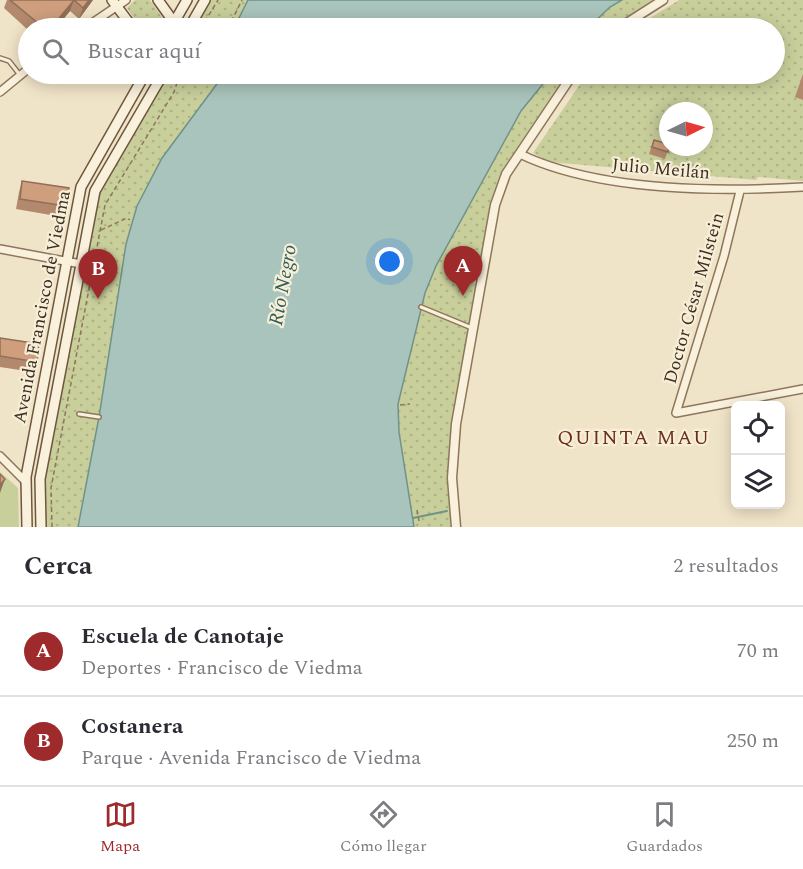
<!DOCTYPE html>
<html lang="es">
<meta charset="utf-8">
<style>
:root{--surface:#fff;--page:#f7f7f7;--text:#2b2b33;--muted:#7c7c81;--line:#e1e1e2;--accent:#9e2a2b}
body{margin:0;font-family:Spectral,serif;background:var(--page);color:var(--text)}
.controls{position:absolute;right:18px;bottom:18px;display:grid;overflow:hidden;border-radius:9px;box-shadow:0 3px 15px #0003}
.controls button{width:54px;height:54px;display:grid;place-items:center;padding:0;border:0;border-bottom:2px solid var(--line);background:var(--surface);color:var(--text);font:30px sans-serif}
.compass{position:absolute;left:659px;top:102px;width:54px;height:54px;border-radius:50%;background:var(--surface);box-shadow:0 3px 15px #0003;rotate:85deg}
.you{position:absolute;left:390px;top:262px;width:21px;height:21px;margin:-15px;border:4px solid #fff;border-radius:50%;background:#1a73e8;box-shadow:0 0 0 9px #1a73e833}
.badge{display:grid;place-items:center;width:39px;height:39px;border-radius:50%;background:var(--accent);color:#fff;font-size:20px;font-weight:700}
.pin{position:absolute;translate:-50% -50px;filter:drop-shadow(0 2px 3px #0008)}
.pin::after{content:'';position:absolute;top:32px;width:21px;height:18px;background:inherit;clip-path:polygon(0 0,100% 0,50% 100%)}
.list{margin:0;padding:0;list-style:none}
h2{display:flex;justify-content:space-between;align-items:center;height:78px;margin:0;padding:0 24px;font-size:26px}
h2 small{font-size:20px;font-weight:400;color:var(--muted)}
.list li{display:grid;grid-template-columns:39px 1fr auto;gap:18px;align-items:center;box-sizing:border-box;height:90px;padding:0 24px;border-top:2px solid var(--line)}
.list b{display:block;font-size:22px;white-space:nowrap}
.list p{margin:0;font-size:20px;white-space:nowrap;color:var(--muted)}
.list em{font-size:20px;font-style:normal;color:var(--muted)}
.icon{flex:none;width:33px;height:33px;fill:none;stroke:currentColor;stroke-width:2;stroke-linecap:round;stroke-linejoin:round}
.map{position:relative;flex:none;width:803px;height:527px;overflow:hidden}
.search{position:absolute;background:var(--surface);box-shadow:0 3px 15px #0003;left:18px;right:18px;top:18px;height:66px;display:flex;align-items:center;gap:15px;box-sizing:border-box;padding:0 21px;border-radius:33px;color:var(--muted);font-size:22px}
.sheet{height:258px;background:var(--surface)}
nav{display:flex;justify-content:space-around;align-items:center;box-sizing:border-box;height:84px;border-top:2px solid var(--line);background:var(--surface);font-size:16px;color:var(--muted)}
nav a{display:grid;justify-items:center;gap:3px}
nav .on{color:var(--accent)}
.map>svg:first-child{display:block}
.grass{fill:#c9cf9b}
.park{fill:url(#park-dots);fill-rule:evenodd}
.water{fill:#a9c4bc;stroke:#6f938a;stroke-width:1.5}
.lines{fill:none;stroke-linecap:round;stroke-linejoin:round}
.stream{stroke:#6f938a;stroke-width:2}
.service-casing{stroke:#8d765c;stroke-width:6}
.minor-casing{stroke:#8d765c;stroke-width:10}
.tertiary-casing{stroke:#8d765c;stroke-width:11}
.secondary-casing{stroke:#6f573f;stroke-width:12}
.path{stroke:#8d765c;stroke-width:1.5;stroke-dasharray:4.5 3;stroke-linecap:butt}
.service{stroke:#faf1dc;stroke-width:3}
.minor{stroke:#faf1dc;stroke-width:7}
.tertiary{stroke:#faf1dc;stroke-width:8}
.secondary{stroke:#faf1dc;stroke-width:9}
.wall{fill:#b2896c}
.shaded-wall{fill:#916f58}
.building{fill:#cf9f7d;stroke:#916f58;stroke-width:1.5}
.labels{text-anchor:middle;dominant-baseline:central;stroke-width:4.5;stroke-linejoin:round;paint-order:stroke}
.street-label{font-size:18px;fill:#3d2e20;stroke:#f7eed8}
.water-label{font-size:20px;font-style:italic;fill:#2f5d5a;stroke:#f7eed8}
.neighbourhood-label{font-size:20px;letter-spacing:1.5px;fill:#6b2e1e;stroke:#f7eed8}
</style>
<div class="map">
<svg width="803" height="527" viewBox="0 0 803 527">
<defs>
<pattern id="park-dots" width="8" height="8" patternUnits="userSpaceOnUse" patternTransform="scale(1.5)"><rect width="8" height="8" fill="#c9cf9b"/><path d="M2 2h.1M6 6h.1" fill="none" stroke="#aeb285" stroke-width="1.8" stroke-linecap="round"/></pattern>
</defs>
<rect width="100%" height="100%" fill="#f0e4c8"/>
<path class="grass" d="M0,472l18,16 1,39h-19z"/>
<path class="park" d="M135,0h15l14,20 1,8h-24l-14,-20z
M209,0h39l-14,28h-41z
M622,0h31l-40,28h-25l22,-21z
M679,0h124v181l-45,-4 -2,3 -207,-18 -16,-9 54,-79h187v-46h-140zM668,111h36v36h-36z
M166,74h55l1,3 -60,81 -25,48 -11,38 -27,173 -21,110h-34l-1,-47 55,-288z
M551,74h16l-67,100 -10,30 -9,54 -15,-3 -11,16 22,14c-14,80 -34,160 -26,242h-37l-15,-95 -1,-28 27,-111 11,-27 85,-155z"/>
<path class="water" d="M248,0h374l-12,7 -22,21h-354z
M221,74h330l-30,37 -85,155 -11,27 -27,111 1,28 15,95h-336l21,-110 27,-173 11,-38 25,-48 60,-81z"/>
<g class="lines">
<path class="stream" d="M413,518l34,-7"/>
<defs>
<path id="service" d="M0,58l9,3 11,14
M421,307l51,21
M79,414l20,3"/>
<path id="minor" d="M85,28l41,-28
M0,92l28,-23
M520,154c79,38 196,38 283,33
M740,191l-16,65 -48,157 127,-24
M0,249l81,15
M0,456l26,26"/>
<path id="tertiary" d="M619,28l44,-28
M456,527l-4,-49 4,-54 39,-219 11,-31 67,-100"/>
<path id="secondary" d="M112,0l21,28
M158,0l20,28
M172,26l15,-26
M189,28l16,-28
M27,527l-1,-50 55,-290 64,-113
M41,527l-1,-48 55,-288 68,-117"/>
</defs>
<use href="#service" class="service-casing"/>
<use href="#minor" class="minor-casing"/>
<use href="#tertiary" class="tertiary-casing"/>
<use href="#secondary" class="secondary-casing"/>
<path class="path" d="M201,28l17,-28
M228,28l14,-28
M101,230l26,-12 3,2
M400,405l10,-1
M417,510l2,11
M52,527l-1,-39 54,-283 69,-113 6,-18"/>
<use href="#service" class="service"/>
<use href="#minor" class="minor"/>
<use href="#tertiary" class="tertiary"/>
<use href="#secondary" class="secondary"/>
</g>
<path class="wall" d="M7,0h86l-14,19 -9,-8 -14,17h-28v2l-24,-22z
M803,74v26l-8,-3z
M654,140l15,7 -4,12 -16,-5z
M22,181l44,25 -4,11 -46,-8 3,-17z
M0,338l37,24 -4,10 -33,-5z"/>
<path class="shaded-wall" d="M74,0l-4,11 -14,17h-5z
M89,0h4l-14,19 4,-11z
M5,479l-5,14v-8z"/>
<path class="building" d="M10,0h79l-6,8 -9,-8 -23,28h-7z
M108,18l13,7 -2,3h-17z
M654,140l14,4v3h1l-1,5 -16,-5z
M22,181l47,7 -3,18 -46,-7z
M0,338l39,6 -2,18 -37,-6z
M0,474l5,5 -5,6z"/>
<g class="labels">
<g class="street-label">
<text transform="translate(661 169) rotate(5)">Julio Meilán</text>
<text transform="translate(694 298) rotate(-74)">Doctor César Milstein</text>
<text transform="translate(42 307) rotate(-79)">Avenida Francisco de Viedma</text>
</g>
<g class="water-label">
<text transform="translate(283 285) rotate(-80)">Río Negro</text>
</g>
<g class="neighbourhood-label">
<text x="634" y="438">QUINTA MAU</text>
</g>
</g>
</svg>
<div class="controls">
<button><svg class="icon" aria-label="locate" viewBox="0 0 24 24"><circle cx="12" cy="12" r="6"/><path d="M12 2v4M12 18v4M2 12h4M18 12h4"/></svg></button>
<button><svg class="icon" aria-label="layers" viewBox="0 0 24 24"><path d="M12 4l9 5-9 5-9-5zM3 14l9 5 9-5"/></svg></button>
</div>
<svg class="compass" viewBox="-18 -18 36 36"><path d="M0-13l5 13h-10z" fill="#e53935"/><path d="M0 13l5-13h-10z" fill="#7c7c81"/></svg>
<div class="you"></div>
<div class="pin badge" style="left:463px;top:296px">A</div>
<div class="pin badge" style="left:98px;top:299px">B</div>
<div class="search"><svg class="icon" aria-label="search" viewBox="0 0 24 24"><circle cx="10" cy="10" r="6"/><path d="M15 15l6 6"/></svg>Buscar aquí</div>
</div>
<section class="sheet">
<h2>Cerca<small>2 resultados</small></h2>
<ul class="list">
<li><span class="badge">A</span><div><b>Escuela de Canotaje</b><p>Deportes · Francisco de Viedma</p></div><em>70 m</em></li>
<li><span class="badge">B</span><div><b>Costanera</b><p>Parque · Avenida Francisco de Viedma</p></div><em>250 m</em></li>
</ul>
</section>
<nav>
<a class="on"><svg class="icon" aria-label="map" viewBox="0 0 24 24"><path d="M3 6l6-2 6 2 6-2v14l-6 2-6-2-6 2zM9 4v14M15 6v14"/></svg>Mapa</a>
<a><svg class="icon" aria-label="directions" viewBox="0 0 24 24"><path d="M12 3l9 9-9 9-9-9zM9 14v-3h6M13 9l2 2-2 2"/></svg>Cómo llegar</a>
<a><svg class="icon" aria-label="saved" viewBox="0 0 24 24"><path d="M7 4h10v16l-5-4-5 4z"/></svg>Guardados</a>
</nav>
